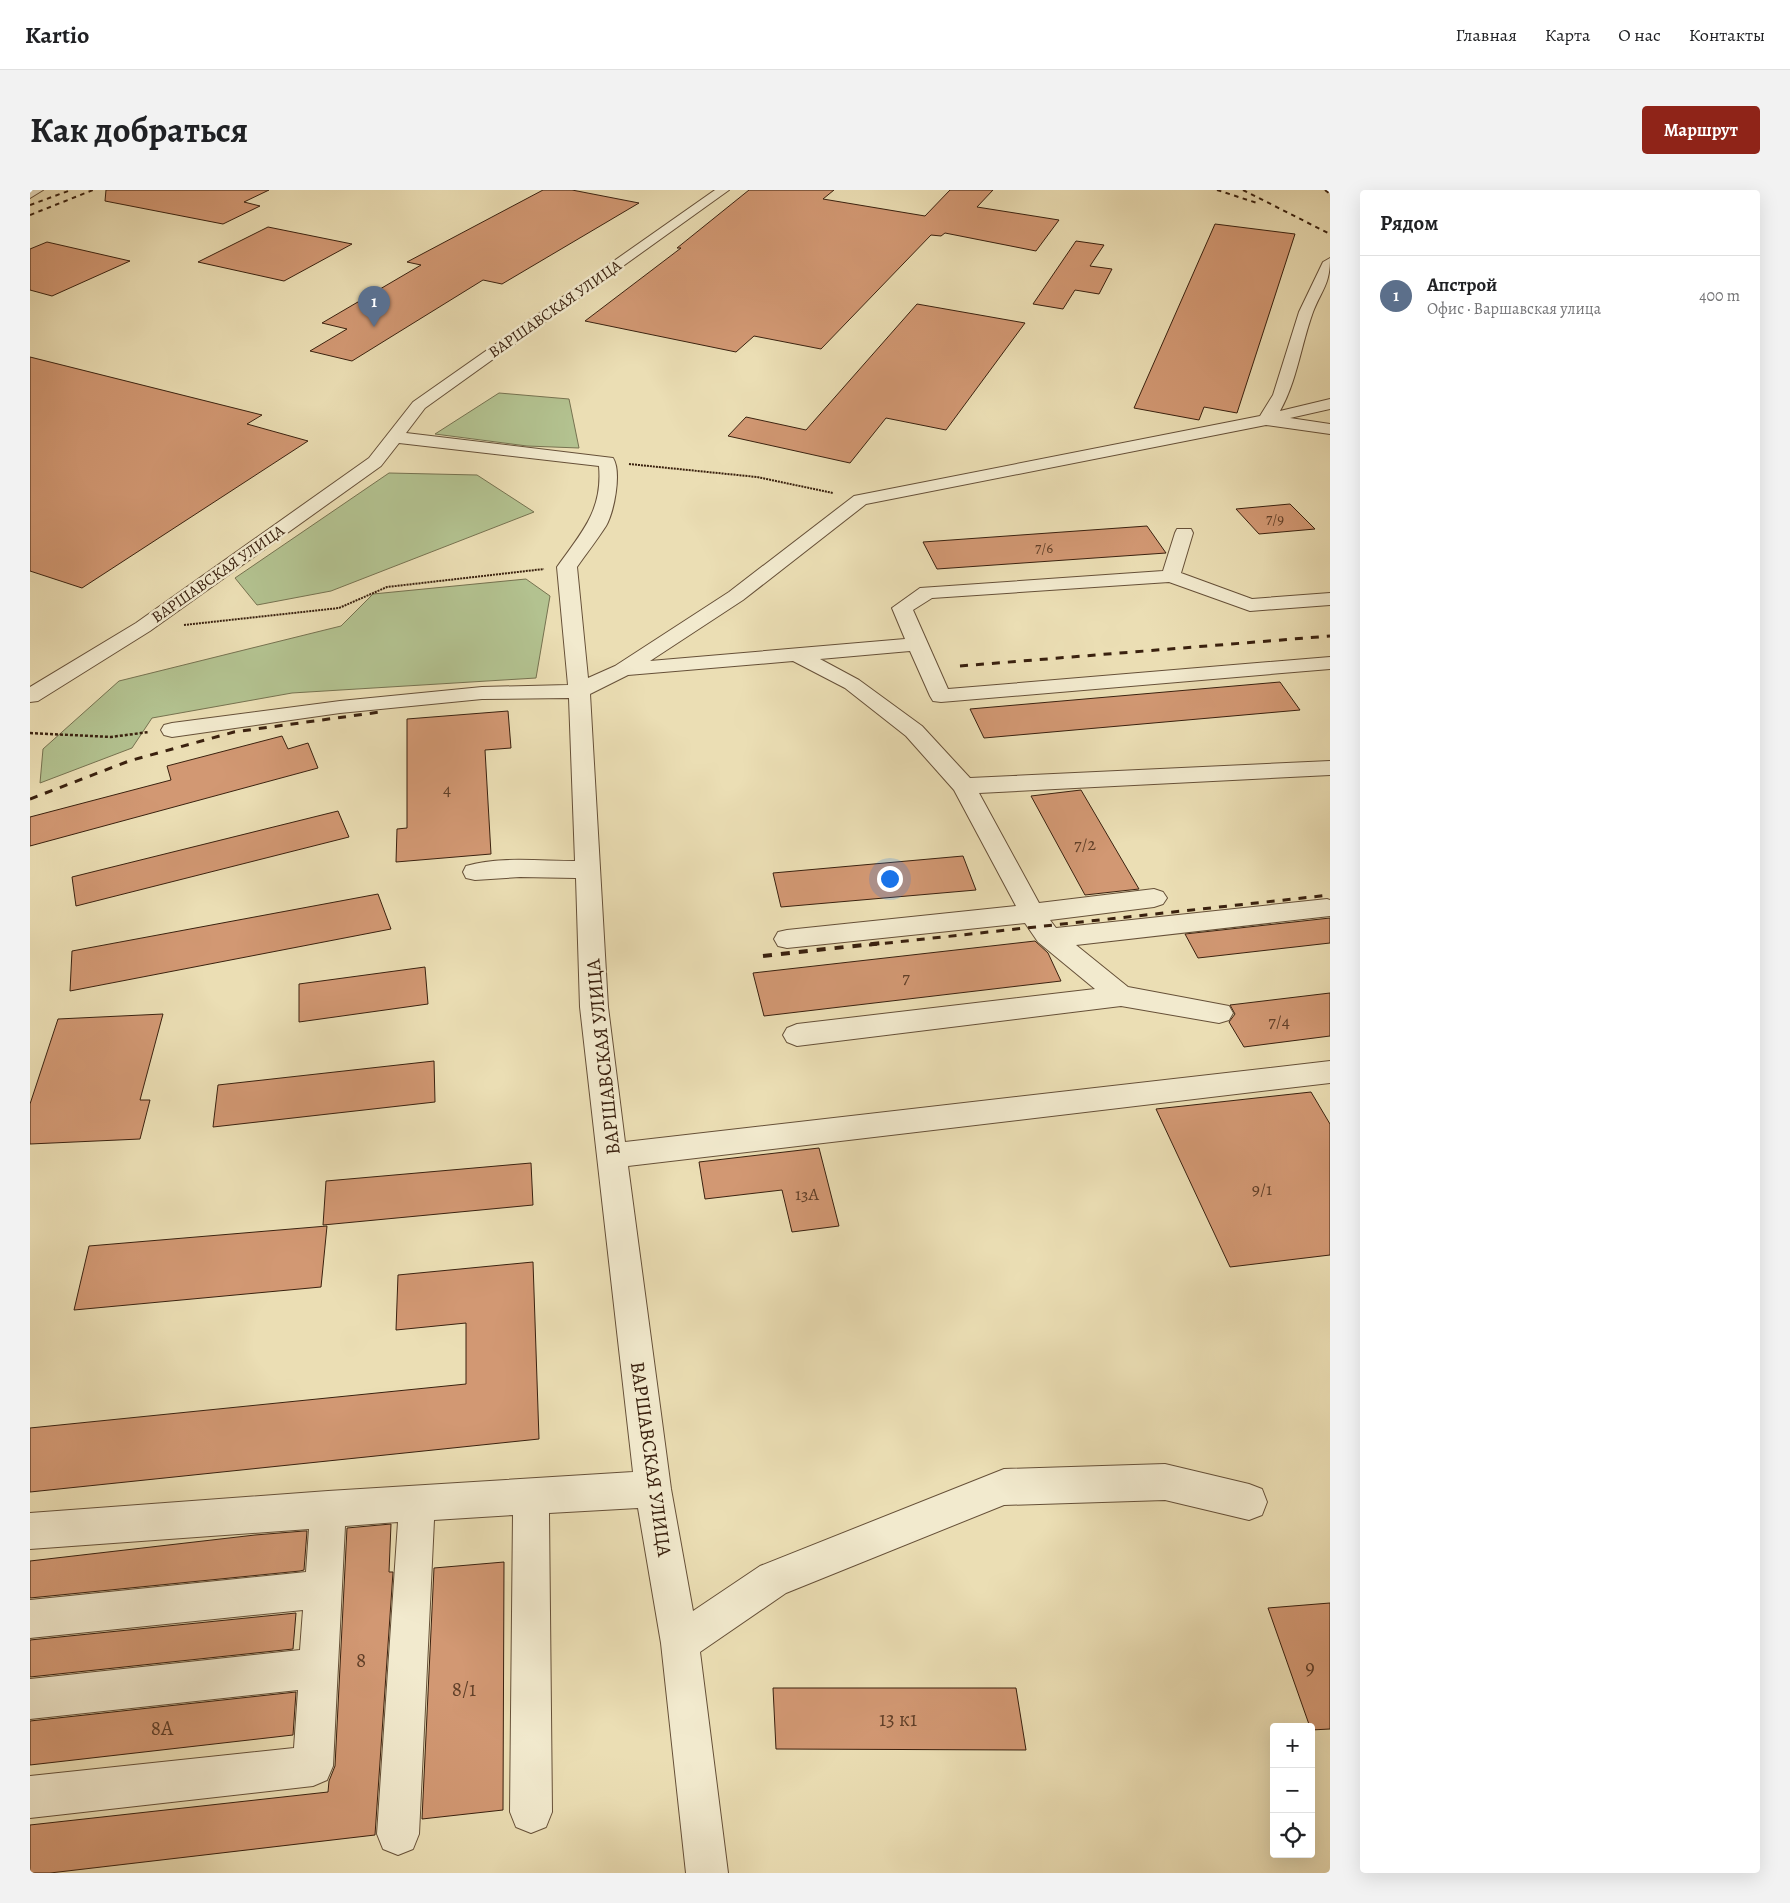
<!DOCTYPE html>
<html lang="ru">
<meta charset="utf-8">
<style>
:root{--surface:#fff;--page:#f2f2f2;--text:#202124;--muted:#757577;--line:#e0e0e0;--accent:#8f2418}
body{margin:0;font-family:Alegreya,serif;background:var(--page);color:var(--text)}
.controls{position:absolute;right:15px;bottom:15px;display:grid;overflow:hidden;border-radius:5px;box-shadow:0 5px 20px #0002}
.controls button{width:45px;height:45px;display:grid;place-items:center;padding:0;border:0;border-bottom:1px solid var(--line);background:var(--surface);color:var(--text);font:25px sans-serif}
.you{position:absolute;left:859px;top:688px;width:18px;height:18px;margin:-12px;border:4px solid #fff;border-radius:50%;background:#1a73e8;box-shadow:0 0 0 8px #1a73e833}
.badge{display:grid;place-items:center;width:32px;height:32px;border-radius:50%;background:var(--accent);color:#fff;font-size:16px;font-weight:700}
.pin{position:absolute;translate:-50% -41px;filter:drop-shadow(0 1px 2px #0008)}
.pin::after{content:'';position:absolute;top:26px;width:18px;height:15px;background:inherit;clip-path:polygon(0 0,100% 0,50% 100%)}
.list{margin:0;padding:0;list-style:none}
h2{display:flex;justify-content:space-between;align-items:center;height:65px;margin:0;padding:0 20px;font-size:21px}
h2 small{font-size:16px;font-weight:400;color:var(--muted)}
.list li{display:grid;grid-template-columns:32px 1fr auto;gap:15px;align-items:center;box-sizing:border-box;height:80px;padding:0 20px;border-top:1px solid var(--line)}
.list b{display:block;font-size:19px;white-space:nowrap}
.list p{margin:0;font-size:16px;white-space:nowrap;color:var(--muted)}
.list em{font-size:16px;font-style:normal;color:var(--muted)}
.icon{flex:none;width:28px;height:28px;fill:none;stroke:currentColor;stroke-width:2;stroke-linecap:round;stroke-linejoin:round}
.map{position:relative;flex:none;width:1300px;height:1683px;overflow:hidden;border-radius:5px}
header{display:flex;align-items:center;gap:30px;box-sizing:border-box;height:70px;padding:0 25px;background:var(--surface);border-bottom:1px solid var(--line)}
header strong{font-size:24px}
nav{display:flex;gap:28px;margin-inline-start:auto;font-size:18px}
.intro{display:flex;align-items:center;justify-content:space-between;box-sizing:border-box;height:120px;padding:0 30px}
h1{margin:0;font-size:35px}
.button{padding:12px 22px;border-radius:5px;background:var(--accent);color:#fff;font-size:18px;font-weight:700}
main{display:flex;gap:30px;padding:0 30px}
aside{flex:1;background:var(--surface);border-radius:5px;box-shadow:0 5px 20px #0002}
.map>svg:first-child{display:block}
.green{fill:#b3c290;stroke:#767250}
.building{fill:#d29873;stroke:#3a210f}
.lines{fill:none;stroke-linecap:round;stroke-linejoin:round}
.minor-casing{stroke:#665038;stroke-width:2}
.path-far1{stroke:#3a210f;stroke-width:2;stroke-dasharray:2 1;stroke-linecap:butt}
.path{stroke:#3a210f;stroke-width:2.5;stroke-dasharray:3 2;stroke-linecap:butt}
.minor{fill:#f2eace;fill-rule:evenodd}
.rail-far2{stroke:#3a210f;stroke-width:2;stroke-dasharray:4.5 4.5;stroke-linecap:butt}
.rail-far1{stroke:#3a210f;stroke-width:3;stroke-dasharray:8 8;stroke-linecap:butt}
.rail{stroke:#3a210f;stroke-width:4;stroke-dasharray:9 9;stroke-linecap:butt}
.labels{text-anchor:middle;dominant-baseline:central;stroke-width:5;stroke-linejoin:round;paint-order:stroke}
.far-number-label{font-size:15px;fill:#603f28}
.far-street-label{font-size:16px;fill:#3a210f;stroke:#f2eace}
.number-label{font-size:18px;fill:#603f28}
.street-label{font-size:20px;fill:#3a210f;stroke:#f2eace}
.near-number-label{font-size:21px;fill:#603f28}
</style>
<header>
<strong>Kartio</strong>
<nav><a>Главная</a><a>Карта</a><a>О нас</a><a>Контакты</a></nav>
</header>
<div class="intro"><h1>Как добраться</h1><a class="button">Маршрут</a></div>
<main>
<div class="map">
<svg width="1300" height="1683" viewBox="0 0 1300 1683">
<rect width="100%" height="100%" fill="#ebdeb4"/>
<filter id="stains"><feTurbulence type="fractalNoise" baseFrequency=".004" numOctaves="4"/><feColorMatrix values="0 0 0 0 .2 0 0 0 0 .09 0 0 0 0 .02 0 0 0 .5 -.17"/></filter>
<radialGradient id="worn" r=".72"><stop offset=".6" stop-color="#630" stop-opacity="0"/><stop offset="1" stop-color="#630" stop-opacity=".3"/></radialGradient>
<path class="green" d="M469,203l70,6 10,49 -52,-2 -92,-12z
M359,283l88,2 57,37 -203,79 -74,14 -22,-27z
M496,389l24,17 -14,82 -244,15 -140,25 -20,30 -92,35 3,-34 76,-68 222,-55 32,-32z"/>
<path class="building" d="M76,0h163l-25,12 16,4 -37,18 -118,-23z
M513,0h29l67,13 -137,81 -19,-4 -131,81 -42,-10 37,-22 -25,-6 99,-58 -14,-3z
M719,0h85l-11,9 102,17 25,-26h43l-16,17 82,13 -23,31 -91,-18 -4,3 -10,-1 -110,114 -67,-13 -18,16 -151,-31 96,-73h-4z
M1185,34l80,10 -58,179 -33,-6 -5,13 -65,-12z
M238,37l84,17 -68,37 -86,-19z
M1046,51l28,4 -14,21 22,3 -13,25 -24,-4 -12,19 -30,-5z
M17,52l83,19 -78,35 -22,-6v-41z
M887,114l108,19 -79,107 -60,-12 -36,45 -122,-27 18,-19 60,13z
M0,167l232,58 -15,9 61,17 -226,147 -52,-17z
M1260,314l25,25 -56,5 -23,-25z
M1117,336l19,27 -229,16 -14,-27z
M1250,492l20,28 -316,28 -14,-29z
M478,521l3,37 -26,2 6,104 -95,8 1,-33 10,-1v-109z
M252,546l6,13 20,-6 10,25 -288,78v-29l141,-37 -4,-14z
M1051,600l58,99 -54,6 -54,-99z
M308,621l11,26 -273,69 -4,-29z
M933,666l13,34 -195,17 -8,-34z
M348,704l13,35 -321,62 2,-40z
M1300,728v25l-132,15 -13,-24z
M1005,751l13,12 13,28 -297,35 -11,-43z
M395,777l3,37 -129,18v-38z
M1300,803v43l-86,11 -15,-25 6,-8 -5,-9z
M133,824l-23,86h10l-10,39 -110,5v-40l28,-85z
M404,871l1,41 -222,25 5,-42z
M1281,902l19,32v131l-100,12 -74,-158z
M789,958l20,78 -47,6 -10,-42 -77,9 -6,-37z
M501,973l2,42 -210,20 3,-44z
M297,1036l-6,61 -247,23 15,-64z
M503,1072l6,177 -509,53v-64l436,-44v-61l-70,7 2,-55z
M361,1334l-2,48h4l-18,263 -325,38h-20v-48l298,-33 1,-11 6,-15 12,-238z
M274,1341h3l-3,39 -4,1 -270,27v-37l225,-26z
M474,1372l-1,248 -81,9 12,-251z
M1300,1413v126l-19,1 -43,-122z
M266,1423l-3,36 -263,28v-37z
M743,1498h243l10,62 -250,-1z
M266,1502l-3,43 -263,30v-44z"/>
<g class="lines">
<defs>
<path id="minor" d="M0,0h13l-13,8z
M685,0h14l-304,218 -19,25 207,25c9,14 1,54 -7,68 -9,14 -20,28 -29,41l11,111 27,-12 114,-74 125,-96 406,-80 13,-21 26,-83 24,-50 7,-4c0,27 -8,31 -17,54 -12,33 -16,69 -33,99l50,-12v10l-40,9 40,6v10l-64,-9 -400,79 -123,96 -93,61 255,-22 -13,-31 28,-20 243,-17 12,-38 2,-4h14l2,4 -12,40 71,26 78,-6v12l-80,6 -81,-29 -237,16 -19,12 35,79 382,-32v12l-389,33 -8,-1 -3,-5 -20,-45 -90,8 39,21 63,46 48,52 360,-17v14l-351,18 60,110 115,-14 9,3 4,6 -4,6 -9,3 -104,13 6,8 271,-29 3,1v16l-254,29 52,42 101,19 4,7 -4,7 -10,3 -98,-17 -324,40 -10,-4 -4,-7 4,-7 10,-4 298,-35 -57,-47 -13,-19 -238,25 -9,-2 -4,-7 4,-7 9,-2 229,-24 -62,-116 -48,-54 -61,-48 -52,-27 -165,14 -38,19 18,313 17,135 705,-81v22l-702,83 43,323 22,122 67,-45 244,-97 161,-5 84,20 13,5 5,13 -5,13 -13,5 -84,-20 -161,5 -218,88 -86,59 28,221h-42l-25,-230 -23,-135 -89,5 3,299 -6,15 -15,6 -15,-6 -6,-15 3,-297 -79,5 -15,314 -6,15 -15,6 -15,-6 -6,-15 21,-312 -53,4 -12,240 -6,14 -14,6 -283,32v-42l264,-28 4,-58 -268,29v-40l270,-29 3,-40 -273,28v-38l276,-28 3,-43 -279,20v-36l298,-22 305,-19 -53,-465 -4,-129 -56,-1 -45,3 -9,-2 -3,-6 3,-6c34,-10 74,-5 109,-5l-6,-163 -87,1 -142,14 -168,24 -8,-2 -3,-5 3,-5 8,-2 168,-22 142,-14 86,-2 -11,-118c24,-34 46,-56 42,-101l-200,-23 -18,23 -231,165 -112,70 -8,1v-15l106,-64 233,-165 44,-56z"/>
</defs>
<use href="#minor" class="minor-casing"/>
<path class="path-far1" d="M599,274l128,13 76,16
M154,435l155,-17 48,-21 157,-18"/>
<path class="path" d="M0,543l81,4 38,-5"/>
<use href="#minor" class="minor"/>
<path class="rail-far2" d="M1187,0l40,13
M1213,0l87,44
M1295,0l5,4
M0,15l41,-15
M0,25l63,-25"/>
<path class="rail-far1" d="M930,476l370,-30
M0,609l99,-38 105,-29 146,-20
M839,755l461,-50"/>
<path class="rail" d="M733,766l118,-13"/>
</g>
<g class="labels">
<g class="far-number-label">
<text x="1245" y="329">7/9</text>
<text x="1014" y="358">7/6</text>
</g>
<g class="far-street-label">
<text transform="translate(525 119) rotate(-35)">ВАРШАВСКАЯ УЛИЦА</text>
<text transform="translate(188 384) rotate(-35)">ВАРШАВСКАЯ УЛИЦА</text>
</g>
<g class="number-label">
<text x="417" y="599">4</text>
<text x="1055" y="654">7/2</text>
<text x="876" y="787">7</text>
<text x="1249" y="831">7/4</text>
<text x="1232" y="999">9/1</text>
<text x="777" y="1004">13А</text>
</g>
<g class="street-label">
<text transform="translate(573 867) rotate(-96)">ВАРШАВСКАЯ УЛИЦА</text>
<text transform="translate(621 1269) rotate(82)">ВАРШАВСКАЯ УЛИЦА</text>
</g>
<g class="near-number-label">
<text x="331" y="1470">8</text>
<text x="1280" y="1477">9</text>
<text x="434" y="1499">8/1</text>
<text x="868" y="1529">13 к1</text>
<text x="132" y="1538">8А</text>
</g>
</g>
<rect width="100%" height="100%" filter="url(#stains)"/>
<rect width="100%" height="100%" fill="url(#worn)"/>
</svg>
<div class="controls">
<button>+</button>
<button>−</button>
<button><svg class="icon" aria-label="locate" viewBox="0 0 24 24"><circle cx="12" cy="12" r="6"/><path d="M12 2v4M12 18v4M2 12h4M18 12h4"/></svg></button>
</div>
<div class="you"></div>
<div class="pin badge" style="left:344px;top:137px;background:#5c6f8a">1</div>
</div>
<aside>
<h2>Рядом<small></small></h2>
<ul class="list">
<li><span class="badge" style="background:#5c6f8a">1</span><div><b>Апстрой</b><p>Офис · Варшавская улица</p></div><em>400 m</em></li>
</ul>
</aside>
</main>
